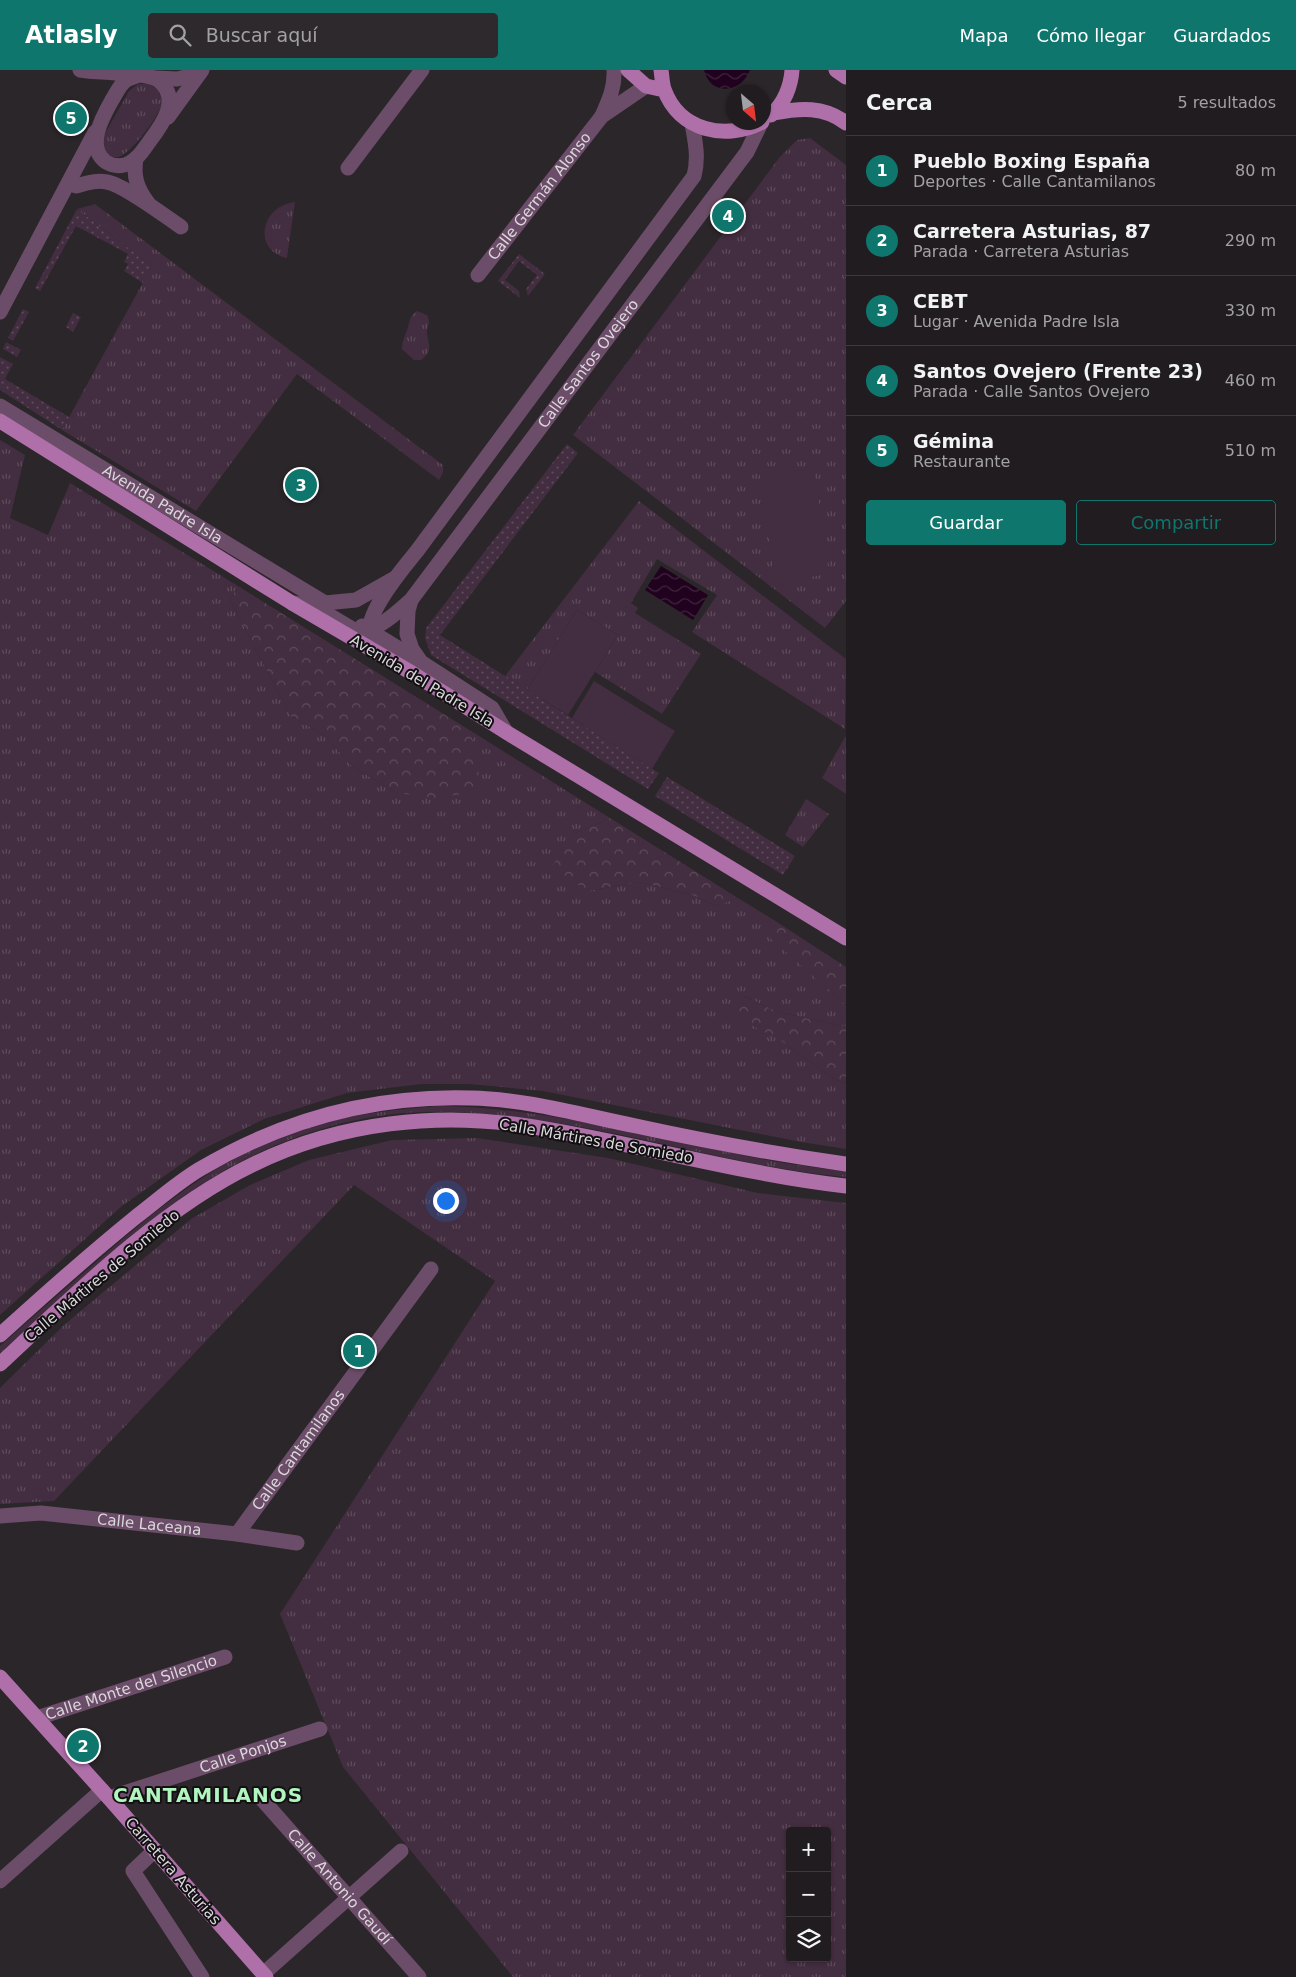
<!DOCTYPE html>
<html lang="es">
<meta charset="utf-8">
<style>
:root{--surface:#201c20;--page:#2d292d;--text:#f1f3f6;--muted:#a2a1a5;--line:#3d3a3e;--accent:#0f766e}
body{margin:0;font-family:"DejaVu Sans",sans-serif;background:var(--page);color:var(--text)}
.controls{position:absolute;right:15px;bottom:15px;display:grid;overflow:hidden;border-radius:5px;box-shadow:0 1px 4px #0004}
.controls button{width:45px;height:45px;display:grid;place-items:center;padding:0;border:0;border-bottom:1px solid var(--line);background:var(--surface);color:var(--text);font:25px sans-serif}
.compass{position:absolute;left:726px;top:15px;width:45px;height:45px;border-radius:50%;background:var(--surface);box-shadow:0 1px 4px #0004;rotate:152deg}
.you{position:absolute;left:445px;top:1130px;width:18px;height:18px;margin:-12px;border:4px solid #fff;border-radius:50%;background:#1a73e8;box-shadow:0 0 0 8px #1a73e833}
.badge{display:grid;place-items:center;width:32px;height:32px;border-radius:50%;background:var(--accent);color:#fff;font-size:16px;font-weight:700}
.pin{position:absolute;translate:-50% -50%;border:2px solid #fff;box-shadow:0 1px 5px #0006}
.list{margin:0;padding:0;list-style:none}
h2{display:flex;justify-content:space-between;align-items:center;height:65px;margin:0;padding:0 20px;font-size:21px}
h2 small{font-size:16px;font-weight:400;color:var(--muted)}
.list li{display:grid;grid-template-columns:32px 1fr auto;gap:15px;align-items:center;box-sizing:border-box;height:70px;padding:0 20px;border-top:1px solid var(--line)}
.list b{display:block;font-size:19px;white-space:nowrap}
.list p{margin:0;font-size:16px;white-space:nowrap;color:var(--muted)}
.list em{font-size:16px;font-style:normal;color:var(--muted)}
.actions{display:flex;gap:10px;padding:15px 20px}
.actions a{flex:1;padding:11px 0;border:1px solid var(--accent);border-radius:5px;text-align:center;font-size:18px;color:var(--accent)}
.actions .main{background:var(--accent);color:#fff}
.icon{flex:none;width:28px;height:28px;fill:none;stroke:currentColor;stroke-width:2;stroke-linecap:round;stroke-linejoin:round}
.map{position:relative;flex:none;width:846px;height:1907px;overflow:hidden}
header{display:flex;align-items:center;gap:30px;box-sizing:border-box;height:70px;padding:0 25px;background:var(--accent);color:#fff}
header strong{font-size:24px}
nav{display:flex;gap:28px;margin-inline-start:auto;font-size:18px}
.search{width:350px;height:45px;background:var(--page);display:flex;align-items:center;gap:12px;box-sizing:border-box;padding:0 18px;border-radius:5px;color:var(--muted);font-size:19px}
main{display:flex}
aside{flex:1;background:var(--surface)}
.map>svg:first-child{display:block}
.grass{fill:url(#grass-tufts);fill-rule:evenodd}
.forest{fill:url(#forest-crowns)}
.garden{fill:url(#garden-dots)}
.pitch{fill:#432d40}
.water{fill:url(#water-waves)}
.lines{fill:none;stroke-linecap:round;stroke-linejoin:round}
.minor{stroke:#6c4d69;stroke-width:15}
.major{stroke:#af6fa9;stroke-width:15}
.labels{text-anchor:middle;dominant-baseline:central;stroke-width:4;stroke-linejoin:round;paint-order:stroke}
.street-label{font-size:15px;fill:#dbd8db;stroke:#121012}
.district-label{font-size:20px;font-weight:bold;letter-spacing:1px;fill:#b1f5bf;stroke:#121012}
</style>
<header>
<strong>Atlasly</strong>
<div class="search"><svg class="icon" aria-label="search" viewBox="0 0 24 24"><circle cx="10" cy="10" r="6"/><path d="M15 15l6 6"/></svg>Buscar aquí</div>
<nav><a>Mapa</a><a>Cómo llegar</a><a>Guardados</a></nav>
</header>
<main>
<div class="map">
<svg width="846" height="1907" viewBox="0 0 846 1907">
<defs>
<pattern id="grass-tufts" width="24" height="20" patternUnits="userSpaceOnUse" patternTransform="scale(1.25)"><rect width="24" height="20" fill="#432d40"/><path d="M3 7l-1-3M5 7V3M7 7l1-3M15 17l-1-3M17 17v-4M19 17l1-3" fill="none" stroke="#5e4b5b"/></pattern>
<pattern id="forest-crowns" width="20" height="18" patternUnits="userSpaceOnUse" patternTransform="scale(1.25)"><rect width="20" height="18" fill="#432d40"/><path d="M2 6a3 3 0 1 1 6 0M12 15a3 3 0 1 1 6 0" fill="none" stroke="#5e4b5b"/></pattern>
<pattern id="garden-dots" width="8" height="8" patternUnits="userSpaceOnUse" patternTransform="scale(1.25)"><rect width="8" height="8" fill="#432d40"/><path d="M2 2h.1M6 6h.1" fill="none" stroke="#5e4b5b" stroke-width="1.8" stroke-linecap="round"/></pattern>
<pattern id="water-waves" width="16" height="10" patternUnits="userSpaceOnUse" patternTransform="scale(1.25)"><rect width="16" height="10" fill="#20011e"/><path d="M0 5q4-4 8 0t8 0" fill="none" stroke="#40253e"/></pattern>
</defs>
<rect width="100%" height="100%" fill="#2b262a"/>
<path class="grass" d="M138,14c7,-1 14,0 19,5 3,4 5,9 5,14 -1,11 -33,53 -44,54 -6,1 -9,-2 -14,-6l-1,-14 26,-46z
M810,68l36,27v436l-21,27 -252,-193 206,-277 18,-18z
M295,132l-8,56c-33,-6 -29,-51 8,-56z
M95,134l348,261v7l-4,8 -142,-106 -101,137 -134,-81 90,-164 -75,-57z
M417,241l10,4c4,10 1,8 0,16 0,12 8,19 -6,29h-7l-12,-11c0,-8 2,-10 4,-16 4,-10 2,-16 11,-22z
M0,370l25,15 -15,63 38,17 22,-52 168,103 -8,14 61,116 34,20 27,30 45,27 84,-2 -10,-60 139,87 -37,16 14,57 53,-9 55,14 21,10 22,-8 39,24 -6,16 75,67v22l-68,-15 -34,-16 36,44 54,39 12,5v65l-45,-7 -258,-51 -73,-7h-49l-74,9 -83,26 -63,31 -79,56 -122,109z
M639,431l207,158 -1,70 -153,-97 25,-37 -60,-36 -26,44 7,5 -3,5 66,41 -39,60 -67,-42 23,-37 -41,-25 -50,80 -22,-14z
M845,667h1v57l-24,-16z
M806,729l23,15 -26,33 -18,-12z
M439,1036c139,2 270,52 407,65v6c-91,-8 -180,-35 -270,-51 -57,-10 -114,-17 -172,-13 -82,7 -161,40 -227,88 -27,19 -51,42 -75,63 -35,30 -69,59 -102,89v-7c31,-27 62,-55 94,-82 65,-57 133,-114 218,-138 42,-12 84,-17 127,-20z
M477,1068l131,20 150,35 88,10v774h-333l-170,-210 -63,-153 215,-333 -141,-96 -300,316 -54,3v-116l65,-64 126,-105 59,-34 59,-25 83,-20zM790,1761h37v127h-37z"/>
<path class="forest" d="M238,516l233,145 11,60 -47,7 -38,-5 -45,-27 -27,-30 -34,-20 -61,-116z
M610,748l128,80 -22,8 -21,-10 -55,-14 -53,9 -35,-25 21,-32z
M777,852l69,45v38l-76,-67z
M743,926l35,16 68,15v57l-12,-5 -54,-39 -49,-25z"/>
<path class="garden" d="M77,139l75,57 -9,17 -19,-12 4,-7 -4,-2 4,-8 -52,-28 -36,65 -5,-3z
M519,184l26,20 -17,22 -2,-7 11,-14 -18,-14 -14,19 14,11 1,7 -22,-17z
M23,239l6,3 -16,29 -5,-3z
M73,243l8,4 -8,15 -7,-5z
M6,272l15,8 -4,7 -14,-8z
M0,287l13,7 -8,15 64,38 -7,13 -62,-40z
M567,374l11,9 -138,182 219,138 -11,16 -217,-134 -6,-17 1,-10z
M667,707l128,79 -12,19 -128,-79z"/>
<path class="pitch" d="M814,398l15,106 -54,8 -15,-107z
M577,540l41,25 -50,80 -41,-25z
M594,611l81,50 -23,38 -80,-51z"/>
<path class="water" d="M704,0h46c-9,24 -40,26 -46,0z
M661,496l47,29 -15,25 -48,-30z"/>
<g class="lines">
<g class="minor">
<path d="M80,0c17,3 67,2 78,10 24,18 4,45 -9,62 -5,7 -10,16 -18,20 -7,5 -17,5 -25,0 -21,-15 -3,-46 6,-62 4,-6 7,-14 13,-19 4,-3 9,-4 14,-6"/>
<path d="M156,8l21,1 22,-5"/>
<path d="M602,46l44,-30"/>
<path d="M168,47l34,-47"/>
<path d="M136,88c-3,19 1,30 12,45"/>
<path d="M348,98l74,-98"/>
<path d="M76,116c11,-3 20,-6 31,-4 17,3 58,34 74,45"/>
<path id="s1" d="M478,205l124,-159c7,-16 13,-29 12,-46"/>
<path d="M0,242l95,-180"/>
<path id="s2" d="M0,336l325,197 31,-3 39,-22"/>
<path d="M411,530l-3,11 -1,23 5,15 9,13 71,46 14,24"/>
<path id="s3" d="M292,533l20,2 42,25c23,3 41,-16 57,-30l336,-448 14,-29"/>
<path d="M362,556l55,34"/>
<path d="M370,565c-6,-21 34,-68 47,-84 93,-125 185,-250 277,-375 5,-19 1,-35 -2,-53"/>
<path id="s4" d="M0,1446l41,-3 196,21 60,9"/>
<path id="s5" d="M237,1464l194,-265"/>
<path id="s6" d="M37,1648l188,-61"/>
<path id="s7" d="M260,1727l159,180"/>
<path id="s8" d="M109,1728l211,-69"/>
<path d="M155,1780l-22,21 69,106"/>
<path d="M0,1811l102,-91"/>
<path d="M263,1904l138,-123"/>
</g>
<path class="major" d="M628,0l18,16 18,4
M661,0c1,6 1,13 3,19 15,42 62,52 98,33
M836,0l10,7
M774,43c26,-5 50,-7 72,10
M771,45c13,-11 20,-29 21,-45
M0,351l292,182 120,70 94,59 340,206
M0,1265c45,-41 90,-81 137,-119 21,-16 41,-34 63,-47 83,-49 175,-74 271,-71 55,1 110,17 165,28 69,15 139,28 210,38
M0,1294c74,-69 161,-155 252,-199 87,-43 187,-54 282,-38 104,17 207,47 312,59
M0,1607l109,121 157,179"/>
</g>
<g class="labels">
<g class="street-label">
<text stroke="none"><textPath href="#s1" startOffset="100">Calle Germán Alonso</textPath></text>
<text stroke="none"><textPath href="#s3" startOffset="431">Calle Santos Ovejero</textPath></text>
<text stroke="none"><textPath href="#s2" startOffset="190">Avenida Padre Isla</textPath></text>
<text transform="translate(422 611) rotate(31)">Avenida del Padre Isla</text>
<text transform="translate(596 1071) rotate(10)">Calle Mártires de Somiedo</text>
<text transform="translate(102 1206) rotate(-40)">Calle Mártires de Somiedo</text>
<text stroke="none"><textPath href="#s5" startOffset="104">Calle Cantamilanos</textPath></text>
<text stroke="none"><textPath href="#s4" startOffset="150">Calle Laceana</textPath></text>
<text stroke="none"><textPath href="#s6" startOffset="99">Calle Monte del Silencio</textPath></text>
<text stroke="none"><textPath href="#s8" startOffset="141">Calle Ponjos</textPath></text>
<text transform="translate(173 1801) rotate(49)">Carretera Asturias</text>
<text stroke="none"><textPath href="#s7" startOffset="120">Calle Antonio Gaudí</textPath></text>
</g>
<g class="district-label">
<text x="208" y="1725">CANTAMILANOS</text>
</g>
</g>
</svg>
<div class="controls">
<button>+</button>
<button>−</button>
<button><svg class="icon" aria-label="layers" viewBox="0 0 24 24"><path d="M12 4l9 5-9 5-9-5zM3 14l9 5 9-5"/></svg></button>
</div>
<svg class="compass" viewBox="-18 -18 36 36"><path d="M0-13l5 13h-10z" fill="#e53935"/><path d="M0 13l5-13h-10z" fill="#a2a1a5"/></svg>
<div class="you"></div>
<div class="pin badge" style="left:359px;top:1281px">1</div>
<div class="pin badge" style="left:83px;top:1676px">2</div>
<div class="pin badge" style="left:301px;top:415px">3</div>
<div class="pin badge" style="left:728px;top:146px">4</div>
<div class="pin badge" style="left:71px;top:48px">5</div>
</div>
<aside>
<h2>Cerca<small>5 resultados</small></h2>
<ul class="list">
<li><span class="badge">1</span><div><b>Pueblo Boxing España</b><p>Deportes · Calle Cantamilanos</p></div><em>80 m</em></li>
<li><span class="badge">2</span><div><b>Carretera Asturias, 87</b><p>Parada · Carretera Asturias</p></div><em>290 m</em></li>
<li><span class="badge">3</span><div><b>CEBT</b><p>Lugar · Avenida Padre Isla</p></div><em>330 m</em></li>
<li><span class="badge">4</span><div><b>Santos Ovejero (Frente 23)</b><p>Parada · Calle Santos Ovejero</p></div><em>460 m</em></li>
<li><span class="badge">5</span><div><b>Gémina</b><p>Restaurante</p></div><em>510 m</em></li>
</ul>
<div class="actions"><a class="main">Guardar</a><a>Compartir</a></div>
</aside>
</main>
